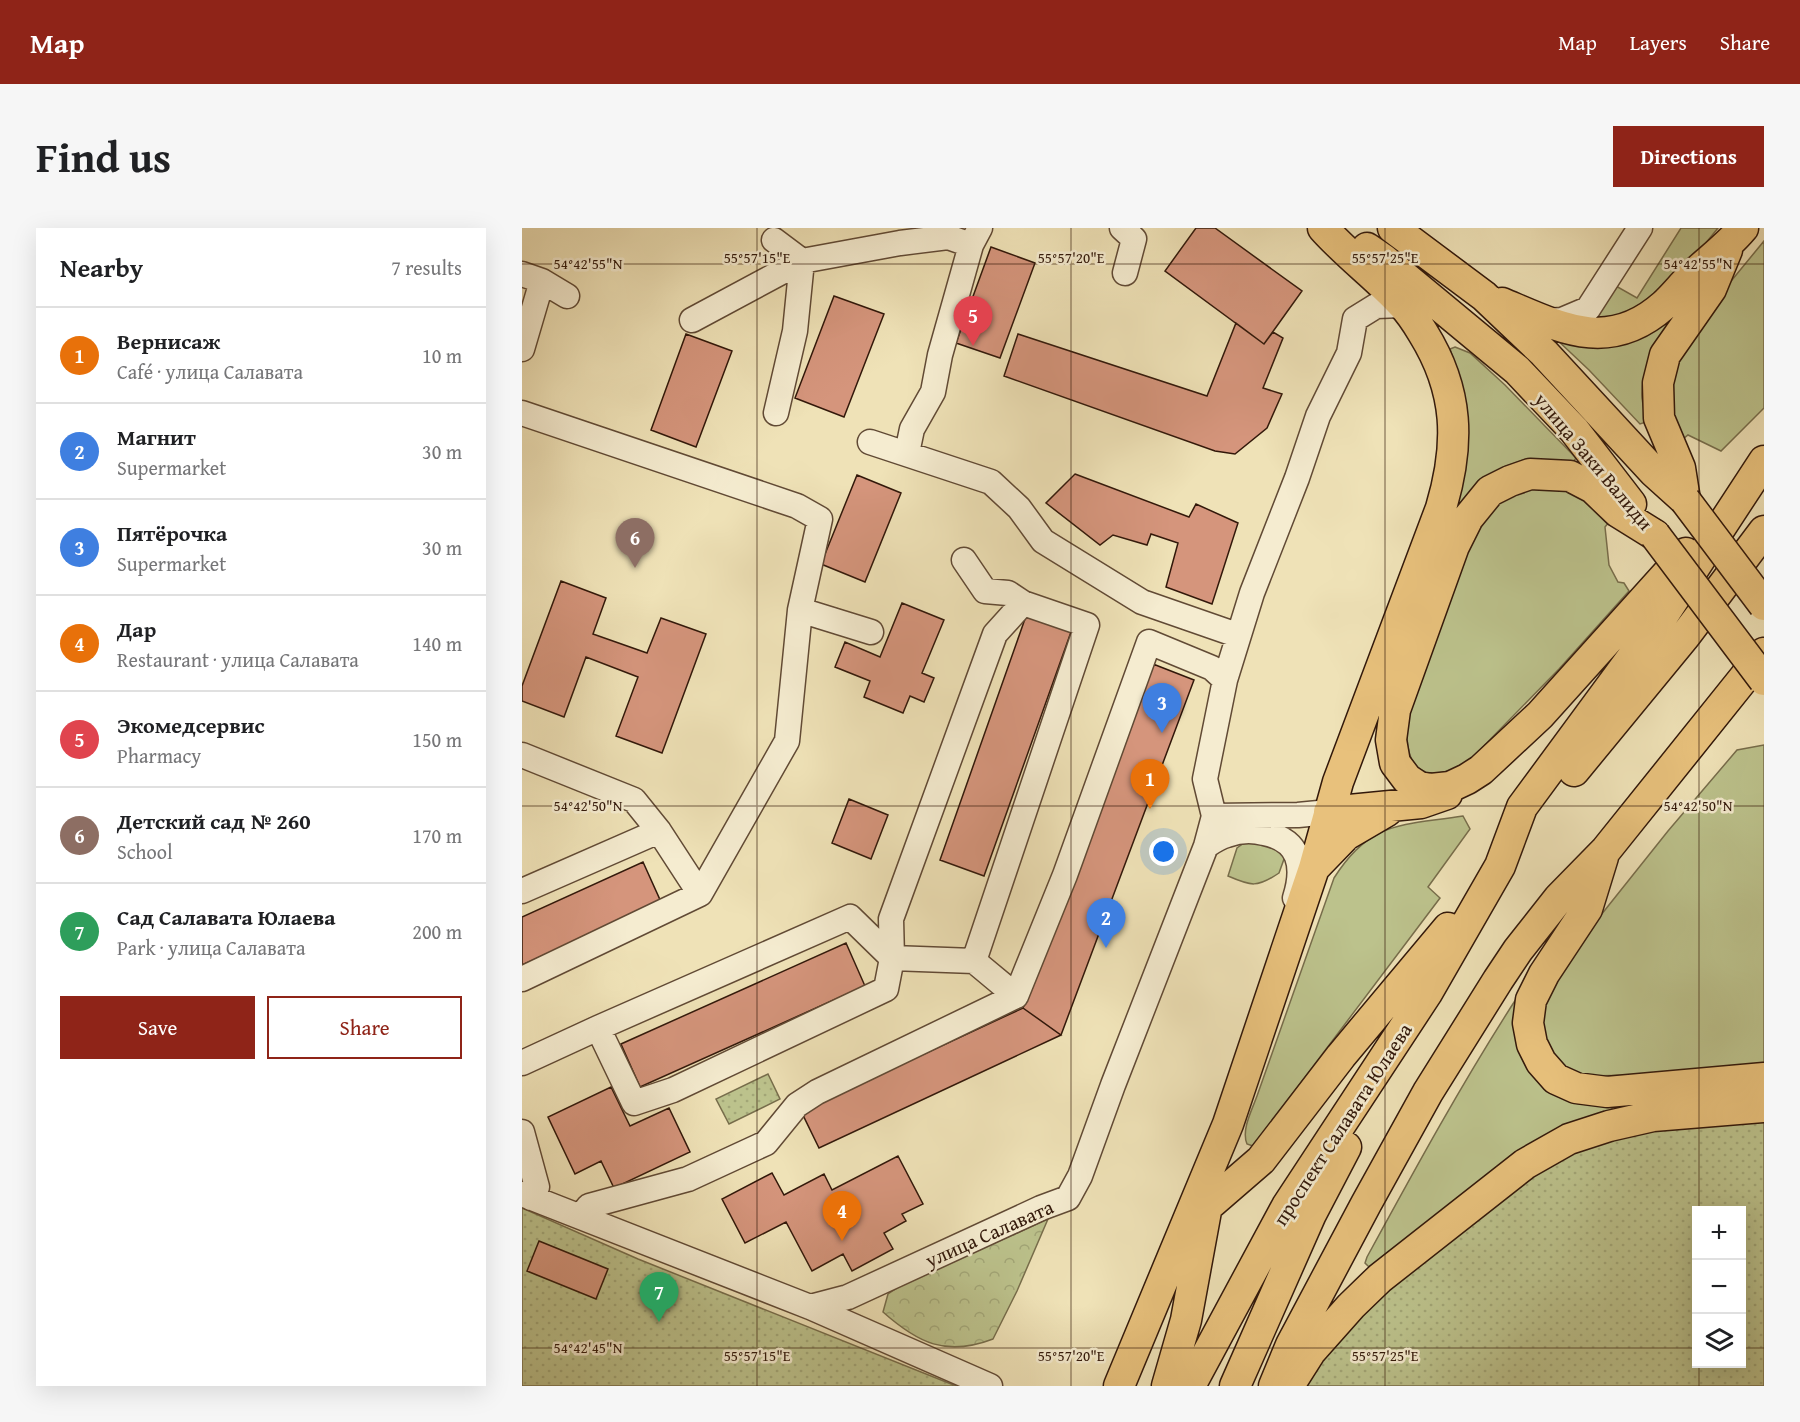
<!DOCTYPE html>
<meta charset="utf-8">
<style>
:root{--surface:#fff;--page:#f6f6f6;--text:#202124;--muted:#757577;--line:#e0e0e0;--accent:#8f2418}
body{margin:0;font-family:"Gentium Book Plus",serif;background:var(--page);color:var(--text)}
.controls{position:absolute;right:18px;bottom:18px;display:grid;overflow:hidden;border-radius:0px;box-shadow:0 6px 24px #0002}
.controls button{width:54px;height:54px;display:grid;place-items:center;padding:0;border:0;border-bottom:2px solid var(--line);background:var(--surface);color:var(--text);font:30px sans-serif}
.you{position:absolute;left:642px;top:624px;width:21px;height:21px;margin:-15px;border:4px solid #fff;border-radius:50%;background:#1a73e8;box-shadow:0 0 0 9px #1a73e833}
.badge{display:grid;place-items:center;width:39px;height:39px;border-radius:50%;background:var(--accent);color:#fff;font-size:20px;font-weight:700}
.pin{position:absolute;translate:-50% -50px;filter:drop-shadow(0 2px 3px #0008)}
.pin::after{content:'';position:absolute;top:32px;width:21px;height:18px;background:inherit;clip-path:polygon(0 0,100% 0,50% 100%)}
.list{margin:0;padding:0;list-style:none}
h2{display:flex;justify-content:space-between;align-items:center;height:78px;margin:0;padding:0 24px;font-size:26px}
h2 small{font-size:20px;font-weight:400;color:var(--muted)}
.list li{display:grid;grid-template-columns:39px 1fr auto;gap:18px;align-items:center;box-sizing:border-box;height:96px;padding:0 24px;border-top:2px solid var(--line)}
.list b{display:block;font-size:22px;white-space:nowrap}
.list p{margin:0;font-size:20px;white-space:nowrap;color:var(--muted)}
.list em{font-size:20px;font-style:normal;color:var(--muted)}
.actions{display:flex;gap:12px;padding:18px 24px}
.actions a{flex:1;padding:14px 0;border:2px solid var(--accent);border-radius:0px;text-align:center;font-size:21px;color:var(--accent)}
.actions .main{background:var(--accent);color:#fff}
.icon{flex:none;width:33px;height:33px;fill:none;stroke:currentColor;stroke-width:2;stroke-linecap:round;stroke-linejoin:round}
.map{position:relative;flex:none;width:1242px;height:1158px;overflow:hidden;border-radius:0px}
header{display:flex;align-items:center;gap:36px;box-sizing:border-box;height:84px;padding:0 30px;background:var(--accent);color:#fff}
header strong{font-size:28px}
nav{display:flex;gap:33px;margin-inline-start:auto;font-size:21px}
.intro{display:flex;align-items:center;justify-content:space-between;box-sizing:border-box;height:144px;padding:0 36px}
h1{margin:0;font-size:42px}
.button{padding:15px 27px;border-radius:0px;background:var(--accent);color:#fff;font-size:21px;font-weight:700}
main{display:flex;gap:36px;padding:0 36px}
aside{flex:1;background:var(--surface);border-radius:0px;box-shadow:0 6px 24px #0002}
.map>svg:first-child{display:block}
.grass{fill:#bcc28c;stroke:#776d4b;stroke-width:1.5}
.forest{fill:url(#forest-crowns);stroke:#776d4b;stroke-width:1.5}
.park{fill:url(#park-dots);stroke:#776d4b;stroke-width:1.5;fill-rule:evenodd}
.building{fill:#d5957c;stroke:#32180a;stroke-width:1.5}
.lines{fill:none;stroke-linecap:round;stroke-linejoin:round}
.minor-casing{stroke:#614a35;stroke-width:27}
.major-casing{stroke:#32180a;stroke-width:33}
.minor{stroke:#f5ecd0;stroke-width:24}
.major{stroke:#e8c17c;stroke-width:30}
.major-bridge-casing{stroke:#32180a;stroke-width:33;stroke-linecap:butt}
.major-bridge{stroke:#e8c17c;stroke-width:30}
.ticks{fill:none;stroke:#32180a;stroke-width:1.5;stroke-opacity:0.45}
.labels{text-anchor:middle;dominant-baseline:central;stroke-width:5;stroke-linejoin:round;paint-order:stroke}
.street-label{font-size:20px;fill:#32180a;stroke:#f5ecd0}
.ticks-label{font-size:15px;text-anchor:middle;fill:#32180a;stroke:#f5ecd0;stroke-width:5;stroke-linejoin:round;paint-order:stroke}
</style>
<header>
<strong>Map</strong>
<nav><a>Map</a><a>Layers</a><a>Share</a></nav>
</header>
<div class="intro"><h1>Find us</h1><a class="button">Directions</a></div>
<main>
<aside>
<h2>Nearby<small>7 results</small></h2>
<ul class="list">
<li><span class="badge" style="background:#e8710a">1</span><div><b>Вернисаж</b><p>Café · улица Салавата</p></div><em>10 m</em></li>
<li><span class="badge" style="background:#3f7fe0">2</span><div><b>Магнит</b><p>Supermarket</p></div><em>30 m</em></li>
<li><span class="badge" style="background:#3f7fe0">3</span><div><b>Пятёрочка</b><p>Supermarket</p></div><em>30 m</em></li>
<li><span class="badge" style="background:#e8710a">4</span><div><b>Дар</b><p>Restaurant · улица Салавата</p></div><em>140 m</em></li>
<li><span class="badge" style="background:#e0444e">5</span><div><b>Экомедсервис</b><p>Pharmacy</p></div><em>150 m</em></li>
<li><span class="badge" style="background:#8d6e63">6</span><div><b>Детский сад № 260</b><p>School</p></div><em>170 m</em></li>
<li><span class="badge" style="background:#2e9e5b">7</span><div><b>Сад Салавата Юлаева</b><p>Park · улица Салавата</p></div><em>200 m</em></li>
</ul>
<div class="actions"><a class="main">Save</a><a>Share</a></div>
</aside>
<div class="map">
<svg width="1242" height="1158" viewBox="0 0 1242 1158">
<defs>
<pattern id="forest-crowns" width="20" height="18" patternUnits="userSpaceOnUse" patternTransform="scale(1.5)"><rect width="20" height="18" fill="#bcc28c"/><path d="M2 6a3 3 0 1 1 6 0M12 15a3 3 0 1 1 6 0" fill="none" stroke="#a2a677"/></pattern>
<pattern id="park-dots" width="8" height="8" patternUnits="userSpaceOnUse" patternTransform="scale(1.5)"><rect width="8" height="8" fill="#bcc28c"/><path d="M2 2h.1M6 6h.1" fill="none" stroke="#a2a677" stroke-width="1.8" stroke-linecap="round"/></pattern>
</defs>
<rect width="100%" height="100%" fill="#efe2b7"/>
<filter id="stains"><feTurbulence type="fractalNoise" baseFrequency=".00333" numOctaves="4"/><feColorMatrix values="0 0 0 0 .2 0 0 0 0 .09 0 0 0 0 .02 0 0 0 .5 -.17"/></filter>
<radialGradient id="worn" r=".72"><stop offset=".6" stop-color="#630" stop-opacity="0"/><stop offset="1" stop-color="#630" stop-opacity=".3"/></radialGradient>
<path class="grass" d="M1159,0h37l-31,38 -44,44 -53,14 26,-38 21,12z
M1242,13v167l-43,43 -33,-16 -5,4 -10,-27 -1,-31 3,-23 43,-61z
M1154,85c-15,25 -36,55 -34,85 1,8 3,16 4,24l-6,2 -51,-54 -35,-33z
M933,119l15,6 35,32 71,73 -3,4 -47,-3 -22,8 -48,42 10,-51 -2,-66 -14,-43z
M1011,259c43,4 46,3 76,35l-4,5 4,38 9,17 6,1 5,8 -70,78 -86,88c-29,22 -65,27 -66,-21 -1,-7 1,-16 2,-23l57,-161 15,-27 17,-21 17,-12z
M1242,517v320l-116,10 -69,1 -16,-7 -20,-29 -1,-38 55,-82 71,-89 69,-81z
M941,588l7,13 -42,58 12,11 -187,248 -6,-2c-6,-14 5,-34 10,-48l77,-218c37,-58 67,-52 129,-62z
M726,612l36,10v9l-5,14c-22,15 -28,13 -51,3l9,-28z
M996,768c-2,9 -5,19 -4,28 1,37 25,68 61,79 11,3 25,1 37,2v6l-238,155 -5,1 -4,-4 2,-6c48,-88 96,-176 151,-261z"/>
<path class="forest" d="M526,991l-31,72 -24,48c-47,18 -75,4 -110,-27l5,-18 15,-10z"/>
<path class="park" d="M246,846l12,25 -51,25 -13,-25z
M1242,889v269h-459l15,-28 36,-45 175,-141 82,-36zM1174,982h46v154h-46z
M0,980l116,51 318,127h-434z"/>
<path class="building" d="M674,0h19l87,63 -38,53 -99,-73z
M469,19l44,16 -35,95 -44,-15z
M312,68l50,18 -40,103 -49,-19z
M714,95l28,21 9,-12 10,6 -20,50 19,6 -15,34 -32,26 -20,-3 -211,-75 14,-42 189,62z
M164,106l46,17 -36,96 -45,-17z
M553,246l114,43 7,-13 42,19 -26,81 -46,-17 12,-44 -27,-9 -4,11 -34,-10 -13,10 -54,-42z
M335,247l44,18 -36,89 -44,-18z
M39,353l45,17 -13,36 54,19 14,-35 45,16 -44,119 -46,-17 22,-59 -52,-20 -22,60 -42,-16v-15z
M380,375l42,17 -22,53 12,5 -10,24 -14,-6 -7,17 -39,-16 6,-16 -35,-14 10,-25 35,15z
M504,388l45,16 -87,244 -44,-16z
M631,436l41,16 -133,355 -38,-27z
M327,571l39,16 -17,44 -39,-16z
M121,634l18,40 -139,63v-48z
M324,715l19,43 -225,101 -19,-43z
M501,780l38,27 -242,113 -18,-37z
M89,859l19,39 39,-18 21,44 -76,36 -13,-27 -26,13 -27,-57z
M376,928l25,48 -21,10 4,7 -22,12 9,16 -41,22 -9,-17 -31,17 -26,-49 -41,21 -23,-44 50,-26 12,22 40,-21 8,16z
M17,1013l69,28 -12,30 -69,-28z"/>
<g class="lines">
<defs>
<path id="minor" d="M600,0l12,11 -9,34
M252,12l28,21 -7,70 -19,82
M0,46l20,7 25,15
M170,92l110,-59 98,-18 48,-6 23,8
M1023,93l17,-1 26,-11 52,-81
M0,121l20,-68
M0,185l275,93 23,13 -20,91 -13,131 -87,153 -178,85
M348,214l121,40 28,26 24,33 99,61 95,33
M385,225l5,-24 21,-37 7,-37 31,-110 9,-17
M442,332l21,31 23,2 15,10 64,22 -113,336
M278,382l71,22
M703,452l27,-87 45,-115 21,-62 31,-63 6,-34 21,-13 27,-1
M0,527l112,45 25,31 41,63
M692,588l84,-1 31,-3
M684,618c6,-4 13,-9 21,-11 11,-4 25,-5 37,-2 36,7 41,33 31,65
M0,663l137,-60
M76,800l36,75 39,-13 213,-101 6,-31 -1,-39 104,-285 28,-31
M0,835l76,-35 252,-111 42,41 82,3 42,35
M0,904l15,55 -6,11
M0,966l288,113 38,-10 193,-89 27,-10 12,-22 33,-91 93,-239 8,-30 -9,-37 20,-99 -13,-12 -63,-26 -84,233 -49,121 -199,96 -20,13 -31,38 -78,36 -99,27 -8,10
M288,1079l180,79"/>
<path id="major" d="M871,0l91,68 60,57 110,119 31,28
M845,20l16,11 134,111 57,60 57,74
M980,75c59,25 107,51 162,2 10,-9 19,-21 29,-30 17,-16 35,-29 50,-47
M1163,272l-5,-32 -21,-50 -1,-35 7,-28 46,-66 16,-39
M1133,307l-37,-23 -25,-24 -23,-12 -40,-2 -20,7 -20,10 -22,27 -14,28 -59,164 -4,30 4,23 12,16 12,8 12,2 19,-2 17,-8 14,-9 59,-55 146,-162
M1052,543l111,-135 79,-105
M807,584l92,-9 26,-9
M1081,629l-16,52 -43,65 -13,26 -3,23 4,21 9,18 15,17 20,9 31,4 157,-14
M794,638l30,-31 41,-24
M665,996l74,-64 80,-104 107,-128
M768,1156l21,-33 40,-45 29,-28 145,-114 44,-25 40,-13 44,-10 111,-9
M597,1158l109,-262 86,-256 24,-86 103,-274c19,-64 18,-117 -18,-175 -6,-10 -13,-21 -21,-29 -25,-27 -55,-49 -79,-76
M645,1158l19,-66 20,-109
M668,1158l97,-180 140,-213 73,-127 22,-59 140,-190 102,-156
M713,1158l76,-172 35,-67
M752,1158l17,-41 75,-141 62,-112 70,-112 20,-30 41,-52 47,-48 158,-197"/>
</defs>
<use href="#minor" class="minor-casing"/>
<use href="#major" class="major-casing"/>
<use href="#minor" class="minor"/>
<use href="#major" class="major"/>
<defs>
<path id="major-bridge" d="M1163,272l79,105
M1133,307l109,145"/>
</defs>
<use href="#major-bridge" class="major-bridge-casing"/>
<use href="#major-bridge" class="major-bridge"/>
</g>
<path class="ticks" d="M235,0v1158M549,0v1158M863,0v1158M1177,0v982M0,36h1242M0,578h1242M0,1120h1174M1220,1120h22M1177,1136v22"/>
<g class="labels">
<g class="street-label">
<text transform="translate(1072 233) rotate(50)">улица Заки Валиди</text>
<text transform="translate(820 896) rotate(-57)">проспект Салавата Юлаева</text>
<text transform="translate(467 1005) rotate(-24)">улица Салавата</text>
</g>
</g>
<g class="ticks-label">
<text x="235" y="35">55°57'15"E</text>
<text x="549" y="35">55°57'20"E</text>
<text x="863" y="35">55°57'25"E</text>
<text x="66" y="41">54°42'55"N</text>
<text x="1176" y="41">54°42'55"N</text>
<text x="66" y="583">54°42'50"N</text>
<text x="1176" y="583">54°42'50"N</text>
<text x="66" y="1125">54°42'45"N</text>
<text x="235" y="1133">55°57'15"E</text>
<text x="549" y="1133">55°57'20"E</text>
<text x="863" y="1133">55°57'25"E</text>
</g>
<rect width="100%" height="100%" filter="url(#stains)"/>
<rect width="100%" height="100%" fill="url(#worn)"/>
</svg>
<div class="controls">
<button>+</button>
<button>−</button>
<button><svg class="icon" aria-label="layers" viewBox="0 0 24 24"><path d="M12 4l9 5-9 5-9-5zM3 14l9 5 9-5"/></svg></button>
</div>
<div class="you"></div>
<div class="pin badge" style="left:628px;top:581px;background:#e8710a">1</div>
<div class="pin badge" style="left:584px;top:720px;background:#3f7fe0">2</div>
<div class="pin badge" style="left:640px;top:505px;background:#3f7fe0">3</div>
<div class="pin badge" style="left:320px;top:1013px;background:#e8710a">4</div>
<div class="pin badge" style="left:451px;top:118px;background:#e0444e">5</div>
<div class="pin badge" style="left:113px;top:340px;background:#8d6e63">6</div>
<div class="pin badge" style="left:137px;top:1094px;background:#2e9e5b">7</div>
</div>
</main>
